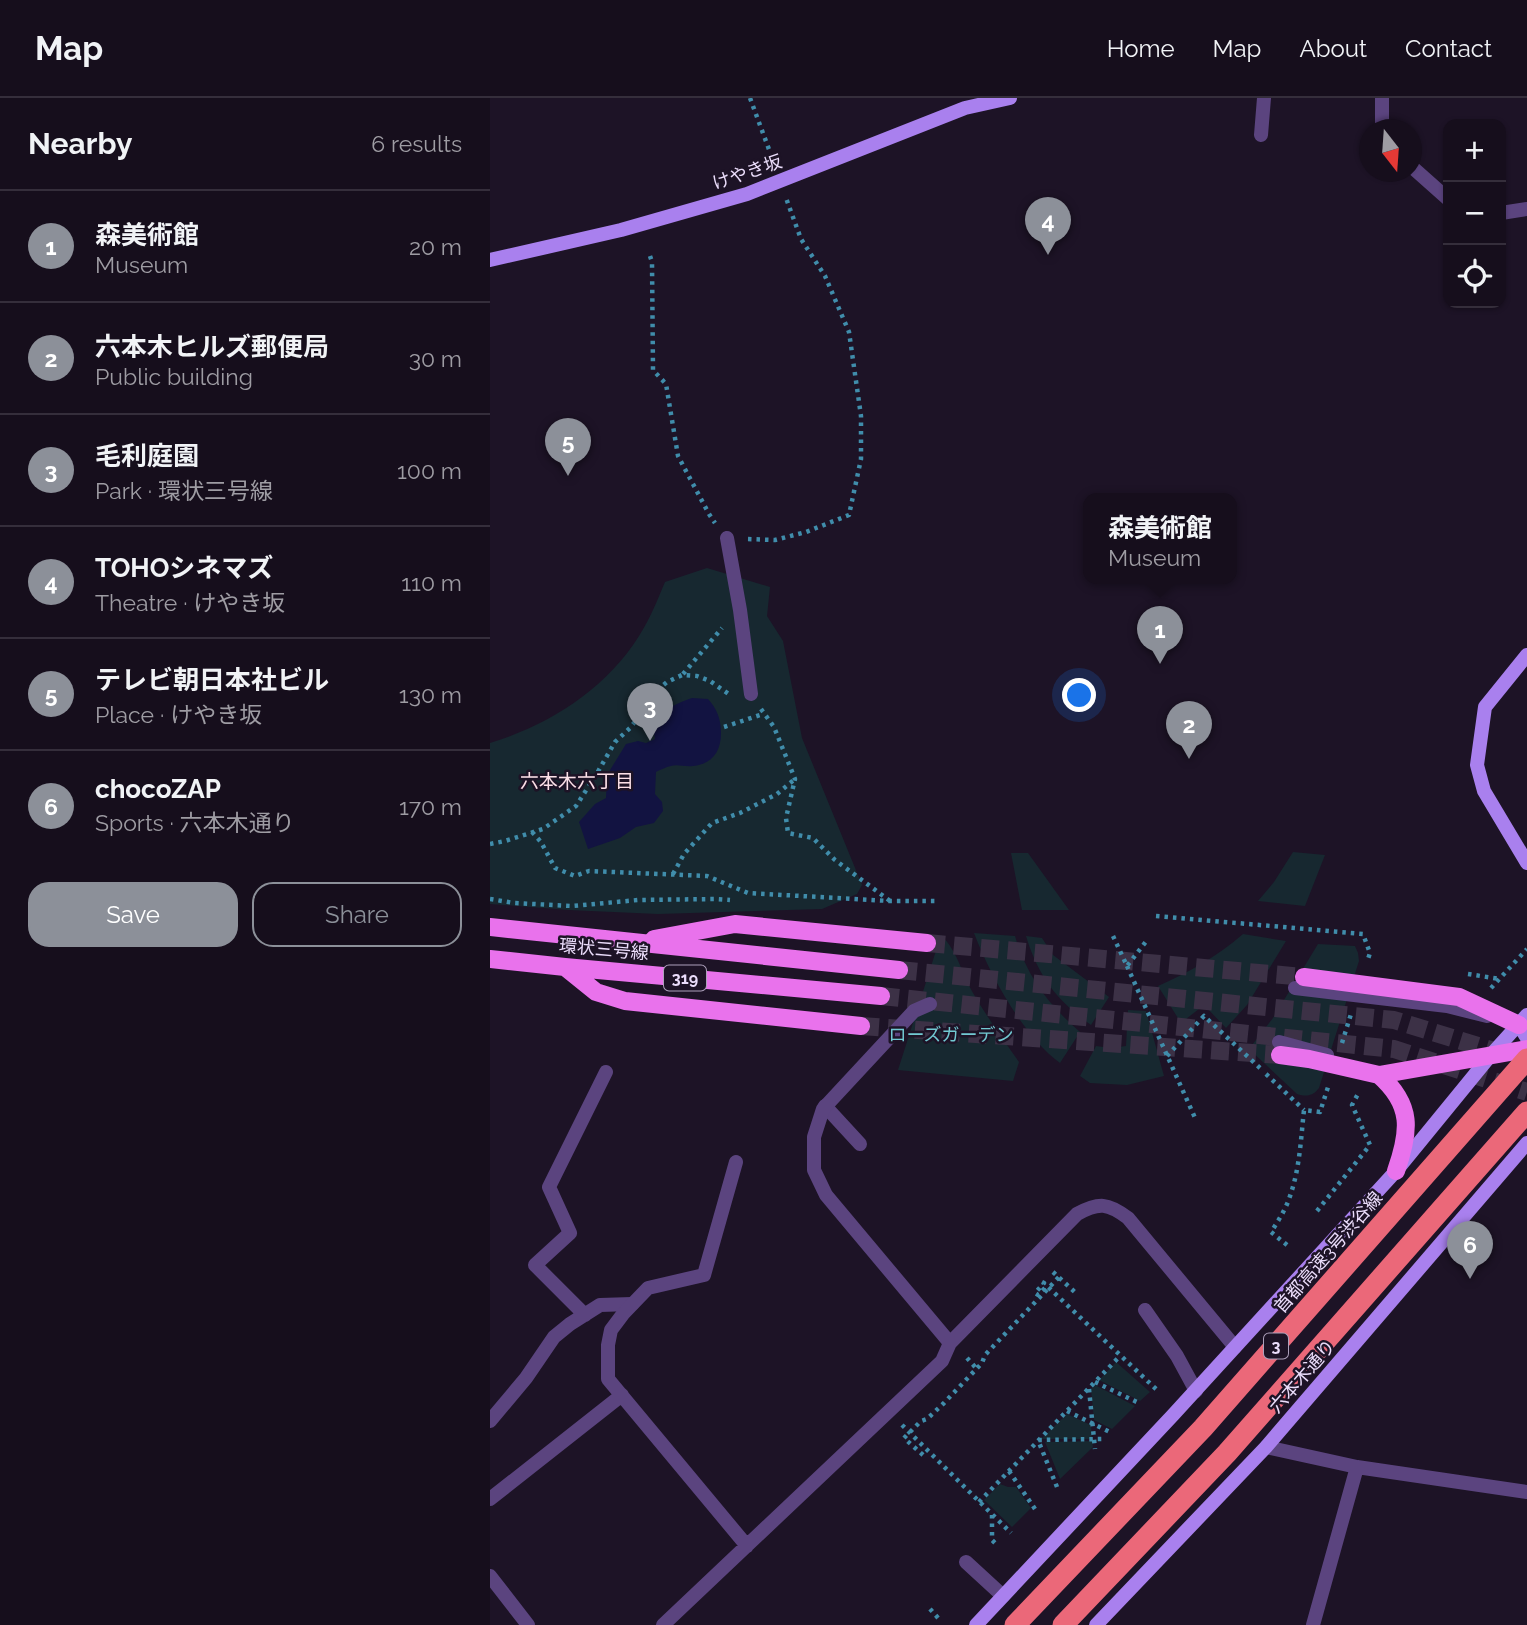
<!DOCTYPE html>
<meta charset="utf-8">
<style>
:root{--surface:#160e1c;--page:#231c29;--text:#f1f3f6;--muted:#9e9ca3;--line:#352e3b;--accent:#8c9099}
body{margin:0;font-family:Raleway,"Noto Sans JP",sans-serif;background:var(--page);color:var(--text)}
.controls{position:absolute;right:21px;top:21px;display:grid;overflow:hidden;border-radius:14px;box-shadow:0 2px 5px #0004}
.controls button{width:63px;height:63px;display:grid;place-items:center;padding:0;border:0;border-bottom:2px solid var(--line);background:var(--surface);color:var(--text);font:35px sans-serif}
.compass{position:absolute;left:869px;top:21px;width:63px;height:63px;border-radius:50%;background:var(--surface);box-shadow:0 2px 5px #0004;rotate:163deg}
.you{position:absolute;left:590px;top:598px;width:24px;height:24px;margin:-18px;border:5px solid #fff;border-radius:50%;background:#1a73e8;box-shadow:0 0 0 10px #1a73e833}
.badge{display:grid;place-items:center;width:46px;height:46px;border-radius:50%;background:var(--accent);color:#fff;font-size:23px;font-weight:700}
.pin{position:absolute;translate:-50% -58px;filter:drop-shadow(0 2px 4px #0008)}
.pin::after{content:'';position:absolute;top:37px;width:24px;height:21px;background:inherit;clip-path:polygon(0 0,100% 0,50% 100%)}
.popup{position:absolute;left:593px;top:395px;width:154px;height:91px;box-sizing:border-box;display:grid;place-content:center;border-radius:14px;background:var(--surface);filter:drop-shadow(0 2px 5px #0005);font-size:23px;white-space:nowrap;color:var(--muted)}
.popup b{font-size:26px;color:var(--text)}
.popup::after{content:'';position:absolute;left:50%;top:100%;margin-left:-14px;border:14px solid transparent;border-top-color:var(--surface)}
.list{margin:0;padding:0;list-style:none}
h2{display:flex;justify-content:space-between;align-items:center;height:91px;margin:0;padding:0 28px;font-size:30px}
h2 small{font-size:23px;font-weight:400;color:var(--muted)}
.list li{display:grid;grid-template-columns:46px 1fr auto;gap:21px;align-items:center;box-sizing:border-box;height:112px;padding:0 28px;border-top:2px solid var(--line)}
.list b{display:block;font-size:26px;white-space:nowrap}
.list p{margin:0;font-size:23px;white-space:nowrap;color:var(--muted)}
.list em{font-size:23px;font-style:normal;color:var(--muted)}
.actions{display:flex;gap:14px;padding:21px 28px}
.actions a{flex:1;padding:16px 0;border:2px solid var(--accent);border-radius:21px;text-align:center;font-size:24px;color:var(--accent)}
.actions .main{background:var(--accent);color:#fff}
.icon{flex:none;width:38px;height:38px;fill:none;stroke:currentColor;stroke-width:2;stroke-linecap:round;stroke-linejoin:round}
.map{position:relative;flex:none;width:1037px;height:1527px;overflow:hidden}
header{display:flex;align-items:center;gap:42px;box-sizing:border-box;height:98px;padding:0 35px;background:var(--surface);border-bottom:2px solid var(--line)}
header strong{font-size:33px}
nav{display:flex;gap:38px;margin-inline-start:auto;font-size:24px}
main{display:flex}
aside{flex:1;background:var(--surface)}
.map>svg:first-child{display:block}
.green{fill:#172830}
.water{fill:#121341}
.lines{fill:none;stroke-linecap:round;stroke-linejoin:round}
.primary-tunnel{stroke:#3c3146;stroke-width:18;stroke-dasharray:18 9;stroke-linecap:butt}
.path{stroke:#408dab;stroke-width:4.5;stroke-dasharray:3.5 5;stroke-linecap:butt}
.lane{stroke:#5b447f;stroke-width:14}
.street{stroke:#5b447f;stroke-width:14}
.secondary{stroke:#a980ee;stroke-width:14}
.primary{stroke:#e972ec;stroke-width:18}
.highway{stroke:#eb6879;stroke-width:21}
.labels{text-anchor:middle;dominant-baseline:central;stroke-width:5;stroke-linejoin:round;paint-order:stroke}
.shield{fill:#1d1326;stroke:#ada0bb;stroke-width:2}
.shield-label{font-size:16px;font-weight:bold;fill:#ebddfb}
.street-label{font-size:18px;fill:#ebddfb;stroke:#1d1326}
.park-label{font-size:18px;fill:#72c9d2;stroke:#1d1326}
.neighbourhood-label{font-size:19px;fill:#fbdfe7;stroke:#1d1326}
</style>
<header>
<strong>Map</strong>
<nav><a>Home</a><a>Map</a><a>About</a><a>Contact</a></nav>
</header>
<main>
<aside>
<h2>Nearby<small>6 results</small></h2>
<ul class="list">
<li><span class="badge">1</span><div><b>森美術館</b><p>Museum</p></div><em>20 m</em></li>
<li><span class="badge">2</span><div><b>六本木ヒルズ郵便局</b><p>Public building</p></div><em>30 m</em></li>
<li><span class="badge">3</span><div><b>毛利庭園</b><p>Park · 環状三号線</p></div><em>100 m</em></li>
<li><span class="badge">4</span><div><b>TOHOシネマズ</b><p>Theatre · けやき坂</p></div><em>110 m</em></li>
<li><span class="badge">5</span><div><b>テレビ朝日本社ビル</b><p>Place · けやき坂</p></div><em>130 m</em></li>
<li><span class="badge">6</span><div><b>chocoZAP</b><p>Sports · 六本木通り</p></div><em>170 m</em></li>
</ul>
<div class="actions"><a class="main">Save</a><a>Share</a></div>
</aside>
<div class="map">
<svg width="1037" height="1527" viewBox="0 0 1037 1527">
<rect width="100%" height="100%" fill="#1d1326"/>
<path class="green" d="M217,470l63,19 -3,29 16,25 19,97 60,147 -5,9 -35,15 -164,5 -89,-4 -79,-6v-161c59,-18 116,-54 149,-107 11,-17 18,-35 26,-54z
M803,754l32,3 -20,51 -47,-5 16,-19z
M521,755h17l41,57h-47z
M484,835l41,3c12,41 33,68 65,96l-20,31c-37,-27 -70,-88 -86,-130z
M753,836l43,7 -39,64 -21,23 -22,-23 -23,18 -23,-37c31,-14 59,-29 85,-52z
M451,837c17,17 20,37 32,58 14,24 30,46 46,69l-6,19 -115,-11z
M536,838l16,2 11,17 56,42 -18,28c-34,-24 -53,-49 -65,-89z
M828,846l37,2 3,7 1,8 -40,127c-6,8 -12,9 -22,6l-48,-45 24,-31z
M638,912l18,1 18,65 -37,9 -37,-2 -10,-7 16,-30 15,2 15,-2z
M626,1264l34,30 -10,9 -41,-21z
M605,1287l40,21 -23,23 -18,-9 -3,-31z
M577,1316l24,11 1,14h-51z
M602,1343l1,6 -33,32 -15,-37z
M510,1386l8,3h8l15,21 -19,19 -28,-27z"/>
<path class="water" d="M202,600l16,1c9,10 13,20 13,34 0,19 -9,31 -28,33 -8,1 -16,-2 -22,0 -5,1 -11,4 -15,6l-1,22 7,8 1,9 -9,12 -18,4 -16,11 -32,11 -9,-27 16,-18 11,-6 1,-23 19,-31 12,-3 8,2 9,-4 -2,-14c12,-16 19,-20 39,-27z"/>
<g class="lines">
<path class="primary-tunnel" d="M437,845l377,34
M409,872l495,50 113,35
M391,898l513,53 133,43
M371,928l419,29"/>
<path class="path" d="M260,0l24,65
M160,158l2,6 1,108 13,14 12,72 31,58 6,9
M258,441l27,1 31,-8 43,-17 12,-56v-43l-12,-84 -24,-56 -24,-37 -15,-41
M193,576l39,-46
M271,611l13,18 21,52 -9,39 2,15 25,5 22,22 55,41
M234,629l36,-12
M42,734l9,10 14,26 20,8 14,-5 118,5 41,17 142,8h49
M0,746l15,-3 38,-12 33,-23 20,-31 19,-33 15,-14 11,-14 10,-19 16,-13 15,-7 15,1 13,5 20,14
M183,776l11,-20 28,-31 28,-10 37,-19 18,-15
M0,801l24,4 58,3 66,-6 78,-1 14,1
M666,818l207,18 7,19 -3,9
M623,838l14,30 21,-27
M637,868l69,154
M978,876l32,5
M1001,890l36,-39
M852,945l9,-29
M677,958l37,-40 56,52
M776,976l38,36
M827,1113l53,-66 -18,-40 7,-13
M797,1147l-16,-13c8,-12 16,-25 20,-39 9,-27 10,-56 13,-83l16,2 9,-28
M563,1174l25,23
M552,1184l2,1 -9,10 3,2 9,-9 109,103
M477,1260l9,10
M605,1284l46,22
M599,1291l6,60
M577,1313l45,22
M412,1327l109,108
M433,1357l-19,-17 17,-17 6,-2 17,-16 38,-40 3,-8 74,-78
M519,1373l26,38
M567,1389l-19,-47 65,-1 1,2
M489,1404l141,-146
M502,1417v25l6,6
M440,1511l9,10"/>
<path class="lane" d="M892,32v-32
M771,37l3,-37
M922,69l36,32
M1011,115l26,-4
M335,1008l35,38
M655,1212l32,46 19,35
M95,1217l-50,-50 35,-32 -21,-46 57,-115
M0,1323l36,-43 28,-41 16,-13 30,-19 32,-1
M476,1464l37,34"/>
<path class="street" d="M237,440l13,72 11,84
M805,890l152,18 40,10
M440,906l-16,7 -91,98 -9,28v33l12,25 124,148 127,-129c22,-12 31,-11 51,4l107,129
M789,944l48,13
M246,1064l-32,113 -56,13 -25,26 -12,16 -3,15v34l139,167
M776,1349l91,20 170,25
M0,1401l132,-104
M0,1478l38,49
M173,1527l279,-264 8,-18
M823,1527l44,-158"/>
<path class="secondary" d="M0,162l131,-30 126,-36 218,-86 45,-10
M1037,557l-42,52 -8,58 7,26 43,72
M1029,927l8,13
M486,1527l197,-210 223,-244 94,-115 37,-41
M606,1527l170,-178 261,-304"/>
<path class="primary" d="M0,829l409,43
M164,841l81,-15 192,19
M0,861l75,8 316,29
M75,869l31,25 29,9 236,25
M814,879l155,20 60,28
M790,957l29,4 70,16 148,-26
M889,977c34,30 31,56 17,96"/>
<path class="highway" d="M525,1527l188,-197 324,-369
M573,1527l164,-172 300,-341"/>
</g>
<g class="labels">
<g class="shield">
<rect x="174" y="867.5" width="42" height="25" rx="5"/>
<rect x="774" y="1235.5" width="24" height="25" rx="5"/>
</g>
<g class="shield-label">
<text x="195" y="880">319</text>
<text x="786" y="1248">3</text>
</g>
<g class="street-label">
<text transform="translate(257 74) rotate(-19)">けやき坂</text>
<text transform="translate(114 851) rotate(5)">環状三号線</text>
<text transform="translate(838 1154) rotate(-49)">首都高速3号渋谷線</text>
<text transform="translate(812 1278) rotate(-49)">六本木通り</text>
</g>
<g class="park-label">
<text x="461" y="936">ローズガーデン</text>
</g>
<g class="neighbourhood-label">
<text x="87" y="683">六本木六丁目</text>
</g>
</g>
</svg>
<div class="controls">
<button>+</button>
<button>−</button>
<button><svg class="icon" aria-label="locate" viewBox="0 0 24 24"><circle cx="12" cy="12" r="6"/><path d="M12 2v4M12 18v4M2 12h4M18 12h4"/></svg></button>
</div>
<svg class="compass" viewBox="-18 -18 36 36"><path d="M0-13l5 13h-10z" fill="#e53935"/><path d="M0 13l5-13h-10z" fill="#9e9ca3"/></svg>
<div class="you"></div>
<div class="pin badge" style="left:670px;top:566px">1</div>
<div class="popup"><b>森美術館</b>Museum</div>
<div class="pin badge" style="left:699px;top:661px">2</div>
<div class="pin badge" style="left:160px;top:643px">3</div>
<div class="pin badge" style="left:558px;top:157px">4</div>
<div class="pin badge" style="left:78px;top:378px">5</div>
<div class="pin badge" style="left:980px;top:1181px">6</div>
</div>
</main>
